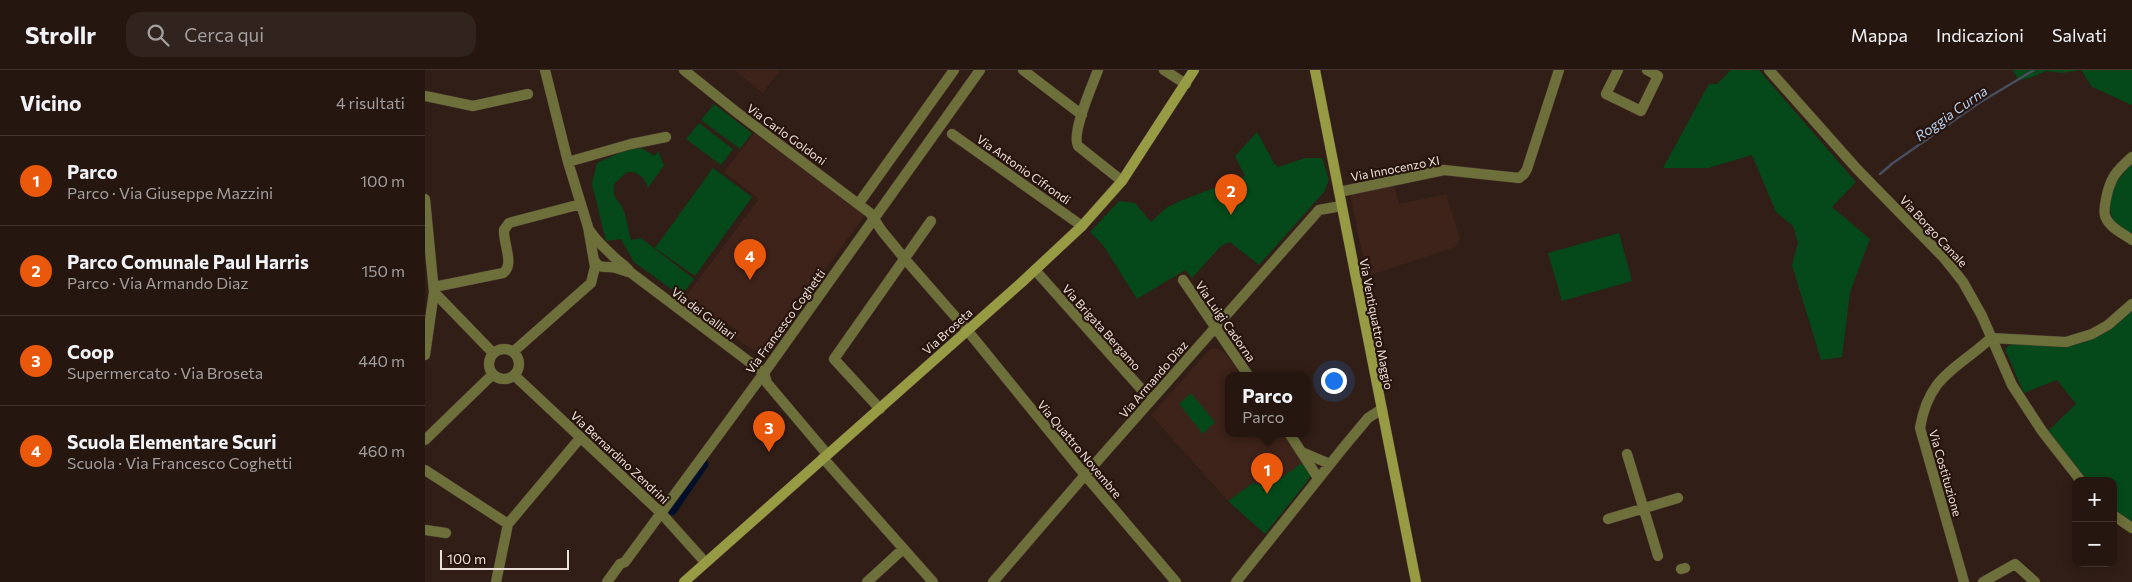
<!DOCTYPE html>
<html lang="it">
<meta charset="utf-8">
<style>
:root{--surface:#251610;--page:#31231e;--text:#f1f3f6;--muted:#a39f9f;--line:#423530;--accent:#ea580c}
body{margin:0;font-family:Commissioner,sans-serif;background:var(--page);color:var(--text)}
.controls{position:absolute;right:15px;bottom:15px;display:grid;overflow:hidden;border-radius:10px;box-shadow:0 2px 12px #0003}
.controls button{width:45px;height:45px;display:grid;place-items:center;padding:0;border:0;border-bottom:1px solid var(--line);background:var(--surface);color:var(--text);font:25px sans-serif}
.scale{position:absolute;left:15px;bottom:12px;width:129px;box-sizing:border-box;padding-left:5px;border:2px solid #ede0da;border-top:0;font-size:14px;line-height:18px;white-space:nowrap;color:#ede0da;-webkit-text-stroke:4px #27140d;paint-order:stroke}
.you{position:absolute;left:908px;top:310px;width:18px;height:18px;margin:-12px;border:4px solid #fff;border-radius:50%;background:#1a73e8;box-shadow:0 0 0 8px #1a73e833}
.badge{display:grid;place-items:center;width:32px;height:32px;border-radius:50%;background:var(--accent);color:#fff;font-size:16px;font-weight:700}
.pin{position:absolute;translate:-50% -41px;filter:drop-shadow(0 1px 2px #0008)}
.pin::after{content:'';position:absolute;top:26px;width:18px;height:15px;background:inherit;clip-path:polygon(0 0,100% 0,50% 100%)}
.popup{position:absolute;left:800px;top:302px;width:85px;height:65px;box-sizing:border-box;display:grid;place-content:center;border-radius:10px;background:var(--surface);filter:drop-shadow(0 1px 4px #0005);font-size:16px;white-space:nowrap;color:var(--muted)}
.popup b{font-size:19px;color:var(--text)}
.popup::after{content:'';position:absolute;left:50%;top:100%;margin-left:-10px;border:10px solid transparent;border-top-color:var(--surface)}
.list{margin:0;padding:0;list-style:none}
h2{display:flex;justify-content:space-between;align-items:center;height:65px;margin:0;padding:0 20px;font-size:21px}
h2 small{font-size:16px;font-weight:400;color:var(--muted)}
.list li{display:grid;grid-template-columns:32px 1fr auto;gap:15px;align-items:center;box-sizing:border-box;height:90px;padding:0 20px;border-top:1px solid var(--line)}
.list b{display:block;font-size:19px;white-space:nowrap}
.list p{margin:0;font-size:16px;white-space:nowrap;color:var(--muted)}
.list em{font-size:16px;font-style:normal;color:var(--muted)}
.icon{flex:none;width:28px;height:28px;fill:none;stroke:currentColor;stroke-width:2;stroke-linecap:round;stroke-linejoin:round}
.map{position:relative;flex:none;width:1707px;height:512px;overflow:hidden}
header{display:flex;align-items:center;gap:30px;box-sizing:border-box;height:70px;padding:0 25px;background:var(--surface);border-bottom:1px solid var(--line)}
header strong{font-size:24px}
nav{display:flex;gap:28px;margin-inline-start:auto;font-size:18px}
.search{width:350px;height:45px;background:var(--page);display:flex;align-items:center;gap:12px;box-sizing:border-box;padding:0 18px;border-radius:15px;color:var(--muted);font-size:19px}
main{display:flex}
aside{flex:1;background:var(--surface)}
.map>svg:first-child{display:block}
.built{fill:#3d2319}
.green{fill:#05491b}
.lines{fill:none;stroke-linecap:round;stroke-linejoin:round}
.stream{stroke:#474e5f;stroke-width:2.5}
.canal{stroke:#000f2a;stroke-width:9}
.street-casing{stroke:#4b3931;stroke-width:11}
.secondary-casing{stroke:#4b3931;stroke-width:11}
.street{stroke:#6d703b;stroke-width:10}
.secondary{stroke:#979b43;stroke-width:10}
.labels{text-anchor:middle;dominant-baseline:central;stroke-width:4.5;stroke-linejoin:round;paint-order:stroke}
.street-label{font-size:12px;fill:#ede0da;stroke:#27140d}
.water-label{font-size:14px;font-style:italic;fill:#b5d0f0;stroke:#27140d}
</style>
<header>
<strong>Strollr</strong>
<div class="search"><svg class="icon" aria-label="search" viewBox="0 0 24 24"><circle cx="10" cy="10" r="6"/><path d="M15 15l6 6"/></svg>Cerca qui</div>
<nav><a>Mappa</a><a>Indicazioni</a><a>Salvati</a></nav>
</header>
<main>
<aside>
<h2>Vicino<small>4 risultati</small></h2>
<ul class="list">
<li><span class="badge">1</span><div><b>Parco</b><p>Parco · Via Giuseppe Mazzini</p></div><em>100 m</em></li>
<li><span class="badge">2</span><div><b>Parco Comunale Paul Harris</b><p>Parco · Via Armando Diaz</p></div><em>150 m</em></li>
<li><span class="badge">3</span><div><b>Coop</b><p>Supermercato · Via Broseta</p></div><em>440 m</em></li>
<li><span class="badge">4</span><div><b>Scuola Elementare Scuri</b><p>Scuola · Via Francesco Coghetti</p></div><em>460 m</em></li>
</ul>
</aside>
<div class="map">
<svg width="1707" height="512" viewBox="0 0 1707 512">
<rect width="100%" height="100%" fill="#311e16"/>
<path class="built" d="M309,0h46l-17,23z
M330,62l66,48 1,3 5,4 4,-1 33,28v2l-93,129 -11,6 -9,-2 -15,-11 2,-7 -16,-11 -3,5 -35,-26 75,-100 -35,-27z
M969,114l5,20 47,-10 14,44 -4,9 -89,29 -17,-82z
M792,278l6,3 18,24h-13v58h55l22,28 -37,27 -15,-5 -25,18 -77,-86 59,-66z"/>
<path class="green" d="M1306,0h28l97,112 -24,25 38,32 -20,53 -8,65 -21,3 -29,-95 6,-22 -5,-17 -17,-14 -24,-57 -44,13h-45l46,-84h8z
M1590,0h117v35l-40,-18 -11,-17 -19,3 -16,-2 -16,7 -11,2 -6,-9z
M289,34l38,29 -12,16 -39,-29z
M274,53l34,26 -12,16 -35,-26z
M832,62l17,31 4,4 27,-9h17l7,22 -5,12 -65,73 -29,-23 -9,4 -29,32 -7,-8 -48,29 -34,-54 -13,-13 29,-31 16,2 16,19 15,-14 14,-7 65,-25 -10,-20z
M216,78l14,8 3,-5 6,14 -16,23c-3,-11 -10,-17 -21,-16l-13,12c-2,16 4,14 9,25 4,9 5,21 8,31l10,-2 53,41 -13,17 -47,-34 -13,-23 -15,2 -14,-57 5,-21 29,-13z
M1707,92v74l-19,-16 -7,-24z
M288,98l39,29 -57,79 -40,-28z
M1194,163l13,48 -70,20 -14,-48z
M1707,238v218l-19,-14v-31h-25l-40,-50 28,-27 -19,-24 -33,13 -19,-44 6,-5 52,1z
M766,323l24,29 -12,12 -24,-30z
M880,391l7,12 -6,10 -41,51 -37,-33 25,-18 15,4z"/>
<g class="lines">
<path class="stream" d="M1455,104l13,-11 86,-60 55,-33"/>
<path class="canal" d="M247,441l32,-47"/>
<defs>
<path id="street" d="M259,0l51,41 135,102 12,18 22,27 63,72 118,145 91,107
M598,0l59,45
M673,0c-6,16 -27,63 -20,76l44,35
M739,0l22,14
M1193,0l-12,24 35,17 17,-35 -11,-6
M1344,0l88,99 87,89 19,24 19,34 30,69 30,46 39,50
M0,26l48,10 55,-12
M527,64l130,92
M1707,87c-16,14 -22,21 -26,42 -1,5 -3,14 0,19 4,10 18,16 26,22
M143,92l63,-18 35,-7
M914,122l105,-22 75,8 5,-4 3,-5 32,-99
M0,129l9,93 -9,63
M434,133l95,-133
M165,161c7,11 16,18 25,27 5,5 11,7 15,14l134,101
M169,190c6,11 13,5 22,8 5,1 8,3 13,4
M610,200l116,130
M758,210l65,95
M9,217l69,-14c12,-8 0,-30 1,-43l5,-7 72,-19
M9,222l59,61
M1566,268l75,4 26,-8 16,-9 24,-21
M64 294a15 15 0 1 1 30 0a15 15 0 1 1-30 0Z
M88,282l78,-69 4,-16 -7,-40 -20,-65 -23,-92
M339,303l3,10 60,71
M89,305l147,138 44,49
M455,339l-46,-50 97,-138
M864,363l29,45
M0,370l68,-66
M879,383l26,11
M1202,384l31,102
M398,388l110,124
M0,400l83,54
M1688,445l19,13
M1183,449l70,-21
M0,460l21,3
M1256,499l4,-1
M71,512l12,-58 73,-87
M182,512l13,-18 5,-2 139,-189 216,-303
M442,512l36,-33
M568,512l92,-107 234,-265 22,-4
M811,512l107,-134 25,-30 14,-9
M1539,512l-44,-154c9,-53 36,-58 71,-90
M1558,512l32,-18 20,18"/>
<path id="secondary" d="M890,0l101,512
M259,512l337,-299 61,-57 40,-45 72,-111"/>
</defs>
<use href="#street" class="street-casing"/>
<use href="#secondary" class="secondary-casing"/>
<use href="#street" class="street"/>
<use href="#secondary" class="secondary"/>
</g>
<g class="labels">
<g class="street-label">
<text transform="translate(362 64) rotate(36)">Via Carlo Goldoni</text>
<text transform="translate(970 98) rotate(-11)">Via Innocenzo XI</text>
<text transform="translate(599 99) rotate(35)">Via Antonio Cifrondi</text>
<text transform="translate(1509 161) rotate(47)">Via Borgo Canale</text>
<text transform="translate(279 243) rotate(37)">Via dei Galliari</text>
<text transform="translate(360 251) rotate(-54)">Via Francesco Coghetti</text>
<text transform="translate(801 251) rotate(55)">Via Luigi Cadorna</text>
<text transform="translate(952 254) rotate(79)">Via Ventiquattro Maggio</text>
<text transform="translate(677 257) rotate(48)">Via Brigata Bergamo</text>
<text transform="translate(522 261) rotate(-42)">Via Broseta</text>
<text transform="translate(728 309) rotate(-49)">Via Armando Diaz</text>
<text transform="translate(655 379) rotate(50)">Via Quattro Novembre</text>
<text transform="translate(195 387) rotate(43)">Via Bernardino Zendrini</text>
<text transform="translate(1521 403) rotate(74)">Via Costituzione</text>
</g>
<g class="water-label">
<text transform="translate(1526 43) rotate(-35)">Roggia Curna</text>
</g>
</g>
</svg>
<div class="controls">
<button>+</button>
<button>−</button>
</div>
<div class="scale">100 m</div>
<div class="you"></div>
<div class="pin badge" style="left:842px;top:424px">1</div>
<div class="popup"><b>Parco</b>Parco</div>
<div class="pin badge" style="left:806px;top:145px">2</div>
<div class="pin badge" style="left:344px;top:382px">3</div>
<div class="pin badge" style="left:325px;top:210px">4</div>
</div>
</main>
